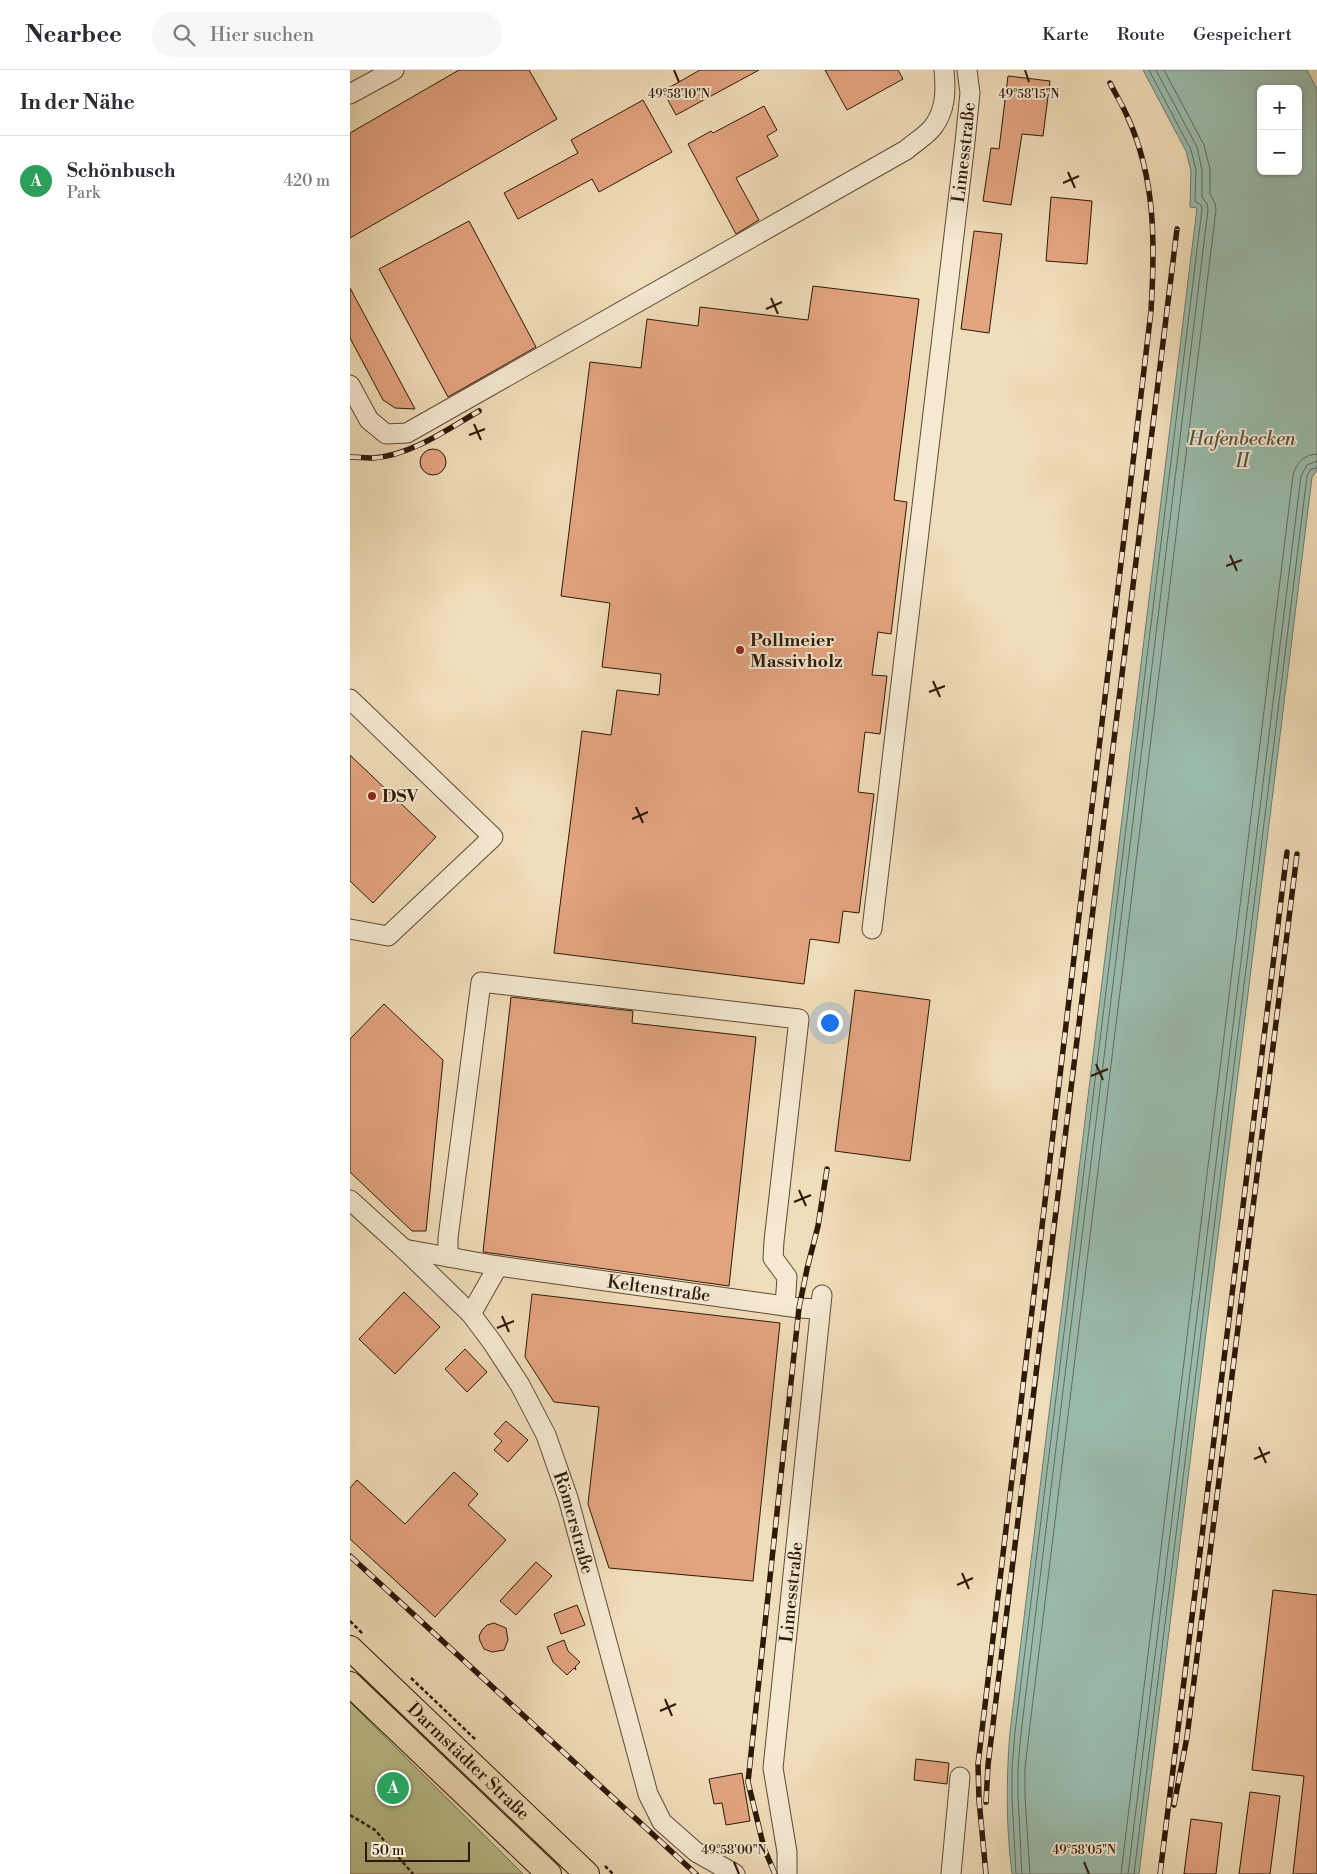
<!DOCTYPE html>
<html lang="de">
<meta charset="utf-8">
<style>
:root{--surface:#fff;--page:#f7f7f7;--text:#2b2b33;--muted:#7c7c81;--line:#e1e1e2;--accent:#b45309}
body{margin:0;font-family:"Libre Bodoni",serif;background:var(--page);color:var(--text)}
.controls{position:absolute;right:15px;top:15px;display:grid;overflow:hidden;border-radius:8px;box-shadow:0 1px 4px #0004}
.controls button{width:45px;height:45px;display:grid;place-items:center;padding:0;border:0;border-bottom:1px solid var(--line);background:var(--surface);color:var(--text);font:25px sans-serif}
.scale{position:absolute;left:15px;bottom:12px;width:105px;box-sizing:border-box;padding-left:5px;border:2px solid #2e1807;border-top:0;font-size:14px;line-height:18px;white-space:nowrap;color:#2e1807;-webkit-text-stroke:4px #f5e9d2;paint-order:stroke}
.you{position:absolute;left:479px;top:952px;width:18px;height:18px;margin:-12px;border:4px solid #fff;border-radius:50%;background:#1a73e8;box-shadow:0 0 0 8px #1a73e833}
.badge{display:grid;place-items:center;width:32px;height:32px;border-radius:50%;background:var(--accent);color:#fff;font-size:16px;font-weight:700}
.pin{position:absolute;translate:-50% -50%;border:2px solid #fff;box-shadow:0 1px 5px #0006}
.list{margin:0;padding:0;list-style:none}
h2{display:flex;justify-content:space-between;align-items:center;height:65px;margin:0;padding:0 20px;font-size:21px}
h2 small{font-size:16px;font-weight:400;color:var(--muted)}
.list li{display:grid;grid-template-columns:32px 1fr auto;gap:15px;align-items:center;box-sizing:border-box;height:90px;padding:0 20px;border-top:1px solid var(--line)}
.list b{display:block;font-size:19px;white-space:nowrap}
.list p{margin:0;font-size:16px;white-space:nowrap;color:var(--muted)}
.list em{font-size:16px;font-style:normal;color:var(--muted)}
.icon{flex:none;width:28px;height:28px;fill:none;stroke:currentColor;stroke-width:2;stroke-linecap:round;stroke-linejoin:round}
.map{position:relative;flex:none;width:967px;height:1804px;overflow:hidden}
header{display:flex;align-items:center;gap:30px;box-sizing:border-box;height:70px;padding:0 25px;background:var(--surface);border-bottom:1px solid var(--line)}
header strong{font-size:24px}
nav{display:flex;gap:28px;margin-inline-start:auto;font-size:18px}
.search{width:350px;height:45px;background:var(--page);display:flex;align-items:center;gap:12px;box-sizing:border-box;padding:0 18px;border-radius:28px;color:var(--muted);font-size:19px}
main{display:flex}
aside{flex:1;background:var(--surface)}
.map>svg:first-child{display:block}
.green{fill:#bbc08e;stroke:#746c4a}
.water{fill:#9abcae;stroke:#6f7a6b;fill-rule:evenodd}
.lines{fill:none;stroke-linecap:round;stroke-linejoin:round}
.shore{stroke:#646a5a;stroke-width:1}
.building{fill:#e3a480;stroke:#2e1807}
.minor-casing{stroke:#5e4934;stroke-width:21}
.major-casing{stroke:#2e1807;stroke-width:26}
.path{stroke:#2e1807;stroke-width:2.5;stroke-dasharray:4 2.5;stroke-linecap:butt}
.minor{stroke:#f5e9d2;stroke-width:19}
.major{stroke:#f0ddb9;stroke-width:24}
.rail-casing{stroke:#2e1807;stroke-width:5.5}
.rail{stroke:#f5e9d2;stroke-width:4;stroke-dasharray:11;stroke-linecap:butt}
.ticks{fill:none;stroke:#2e1807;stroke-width:2}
.poi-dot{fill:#8f2418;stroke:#f5e9d2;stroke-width:2}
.labels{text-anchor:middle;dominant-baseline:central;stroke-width:4;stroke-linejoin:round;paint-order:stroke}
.street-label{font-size:18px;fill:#2e1807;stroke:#f5e9d2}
.poi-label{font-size:18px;font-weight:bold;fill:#2e1807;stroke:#f5e9d2;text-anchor:start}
.water-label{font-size:19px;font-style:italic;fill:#545141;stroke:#f5e9d2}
.ticks-label{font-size:12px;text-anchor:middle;fill:#2e1807;stroke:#f5e9d2;stroke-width:4;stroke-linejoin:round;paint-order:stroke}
</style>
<header>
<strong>Nearbee</strong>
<div class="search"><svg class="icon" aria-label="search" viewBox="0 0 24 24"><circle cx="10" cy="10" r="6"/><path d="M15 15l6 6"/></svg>Hier suchen</div>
<nav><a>Karte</a><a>Route</a><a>Gespeichert</a></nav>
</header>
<main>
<aside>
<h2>In der Nähe<small></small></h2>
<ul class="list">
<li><span class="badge" style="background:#2e9e5b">A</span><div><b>Schönbusch</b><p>Park</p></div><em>420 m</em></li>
</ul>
</aside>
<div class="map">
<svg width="967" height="1804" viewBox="0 0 967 1804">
<rect width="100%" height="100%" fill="#f0ddb9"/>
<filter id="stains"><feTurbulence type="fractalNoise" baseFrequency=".004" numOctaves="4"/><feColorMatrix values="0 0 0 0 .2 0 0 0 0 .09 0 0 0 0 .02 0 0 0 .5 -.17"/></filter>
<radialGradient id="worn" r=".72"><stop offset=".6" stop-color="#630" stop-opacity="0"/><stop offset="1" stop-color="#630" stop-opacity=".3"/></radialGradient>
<path class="green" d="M0,1632l173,172h-173z"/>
<path class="water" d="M793,0h164l10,19v381l-5,7 -173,1397h-127c-6,-47 -6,-95 -2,-142l187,-1524 -7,-1 1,-36 -5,-20zM911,19h37v82h-37z"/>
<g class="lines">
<path class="shore" d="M666,1804l-4,-77v-29l3,-36 187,-1523 -1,-4 -6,-4 1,-31 -5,-20 -42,-80
M672,1804l-4,-77v-29l3,-35 187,-1523 -1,-6 -5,-7v-27l-5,-23 -41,-77
M680,1804l-5,-77v-29l4,-35 187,-1523 -1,-7 -5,-9v-25l-6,-24 -40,-75
M771,1804l172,-1399c3,-12 12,-21 24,-21
M778,1804l173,-1398 6,-11 10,-4
M784,1804l173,-1398 4,-7 6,-1"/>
</g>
<path class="building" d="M109,0h70l28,49 -207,119v-105z
M350,0h59l-83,45 -13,-24z
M475,0h73l5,9 -56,31z
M658,6l42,5 -7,55 -21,-2 -11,71 -28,-4 8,-53 8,1z
M293,30l29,52 -73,40 -7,-13 -74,40 -14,-26 74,-40 -7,-13z
M414,36l13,24 -10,6 11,20 -42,22 23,42 -23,14 -48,-90 23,-13 2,2z
M701,127l41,4 -5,63 -41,-3z
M119,151l67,126 -88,50 -69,-128z
M624,161l28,3 -13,99 -28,-4z
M463,216l106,13 -25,201 13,2 -16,132 -13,-2 -6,43 15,1 -7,58 -15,-2 -7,60 16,2 -15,119 -16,-2 -4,32 -29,-4 -6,45 -250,-31 28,-222 29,4 6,-45 42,5 2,-21 -59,-7 8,-64 -49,-7 29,-234 51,6 6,-49 51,7 2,-19 108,13z
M0,218l65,121 -20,-1 -12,-8 -33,-62z
M70 392a13 13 0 1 1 26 0a13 13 0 1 1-26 0Z
M0,685l86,82 -63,66 -23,-22z
M505,920l75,10 -20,161 -75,-10z
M161,927l122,14 -1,12 124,14 -27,249 -246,-34z
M34,934l59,56 -17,171h-14l-62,-59v-133z
M54,1222l36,35 -45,47 -36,-35z
M182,1224l248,29 -27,258 -144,-13 -21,-64 11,-97 -45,-5 -29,-45z
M115,1279l22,23 -20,20 -22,-23z
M156,1351l22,19 -20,22 -14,-12 8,-9 -8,-7z
M104,1402l24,22 -10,11 38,35 -71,77 -85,-78v-51l7,-8 48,44z
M186,1492l16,14 -36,39 -16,-14z
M923,1520l44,5v279h-24l11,-98 -52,-6z
M227,1535l8,20 -24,9 -7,-20z
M144,1553l12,5 2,12 -4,10 -12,2 -8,-3 -4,-8 -1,-5 3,-6 5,-5z
M214,1570l4,11 12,11 -5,5 1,3 -2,-2 -7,7 -14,-13 -6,-15z
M566,1689l33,4 -2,21 -33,-4z
M392,1703l8,48 -24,4 -4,-22 -8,1 -5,-25z
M900,1722l30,4 -10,78h-31z
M841,1749l31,4 -6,51h-32z"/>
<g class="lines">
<defs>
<g id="minor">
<path d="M0,24l44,-24"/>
<path d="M0,315l19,35 17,14 21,-1 499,-283c8,-7 20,-14 27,-23 13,-17 13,-37 11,-57"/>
<path d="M0,629l143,138 -105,99 -38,-7"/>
<path id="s1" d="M522,859l93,-787 5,-49 -3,-23"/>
<path id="s2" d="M0,1130l54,49 67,65 21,28 28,43 26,50 22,63 80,296 14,28 34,30 39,22"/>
<path id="s3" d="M54,1179l94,17 301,42 20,1"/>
<path d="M98,1187v-19l33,-256 318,37 -25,222 -1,17 14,19 -2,29"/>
<path d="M121,1244l27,-48"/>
<path id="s4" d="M437,1804v-22l-14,-84 49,-473"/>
<path d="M601,1804l9,-97"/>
</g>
<g id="major">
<path id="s5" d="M0,1578l237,226"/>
<path d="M0,1614l199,190"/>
</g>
</defs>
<use href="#minor" class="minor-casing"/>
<use href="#major" class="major-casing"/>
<path class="path" d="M0,1551l13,13
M61,1608l65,62
M0,1745l25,15 38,44
M255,1796l8,8"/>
<use href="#minor" class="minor"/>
<use href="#major" class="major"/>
<defs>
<path id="rail" d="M0,387c8,0 16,1 23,1 37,-2 75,-29 106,-47
M0,1486l346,318
M636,1732l2,-37c61,-512 127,-1024 189,-1536
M824,1735l13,-68 110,-883
M425,1804l-11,-26 -16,-66 51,-474 8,-39 11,-43 9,-57
M636,1804l-7,-74 -1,-36 173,-1453c4,-66 5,-131 -23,-193 -5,-12 -12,-23 -18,-35
M810,1804l127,-1022"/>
</defs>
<use href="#rail" class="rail-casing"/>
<use href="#rail" class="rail"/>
</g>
<path class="ticks" d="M324,0l5,12M675,0l4,12M718,102l7,16M713,113l16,-7M421,228l7,16M416,239l16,-7M124,354l7,16M119,365l16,-6M880,485l7,16M876,496l16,-6M583,611l7,16M579,622l16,-6M286,737l7,16M282,749l16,-7M746,994l7,16M741,1006l17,-7M449,1120l7,16M444,1132l17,-7M152,1246l7,16M147,1258l17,-7M909,1377l7,16M904,1389l16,-7M612,1503l7,16M607,1515l16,-7M315,1629l7,17M310,1641l16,-7M384,1792l5,12M734,1792l5,12"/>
<g class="poi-dot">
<circle cx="390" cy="580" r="5"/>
<circle cx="22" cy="726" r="5"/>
</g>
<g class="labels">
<g class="street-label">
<text stroke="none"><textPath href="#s1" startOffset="782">Limesstraße</textPath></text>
<text stroke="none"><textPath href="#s3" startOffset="258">Keltenstraße</textPath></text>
<text stroke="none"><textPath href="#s2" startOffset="401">Römerstraße</textPath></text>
<text stroke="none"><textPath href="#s4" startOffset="284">Limesstraße</textPath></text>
<text stroke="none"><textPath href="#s5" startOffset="164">Darmstädter Straße</textPath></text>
</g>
<g class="poi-label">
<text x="400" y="570">Pollmeier<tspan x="400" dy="21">Massivholz</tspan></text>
<text x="32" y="726">DSV</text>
</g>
<g class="water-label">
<text x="892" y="369">Hafenbecken<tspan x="892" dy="22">II</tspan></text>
</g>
</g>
<g class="ticks-label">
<text x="329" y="28">49°58'10"N</text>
<text x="679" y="28">49°58'15"N</text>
<text x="384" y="1784">49°58'00"N</text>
<text x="734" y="1784">49°58'05"N</text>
</g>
<rect width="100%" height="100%" filter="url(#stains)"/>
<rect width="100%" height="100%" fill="url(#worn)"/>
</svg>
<div class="controls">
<button>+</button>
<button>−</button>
</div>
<div class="scale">50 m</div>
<div class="you"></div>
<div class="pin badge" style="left:43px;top:1718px;background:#2e9e5b">A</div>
</div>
</main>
